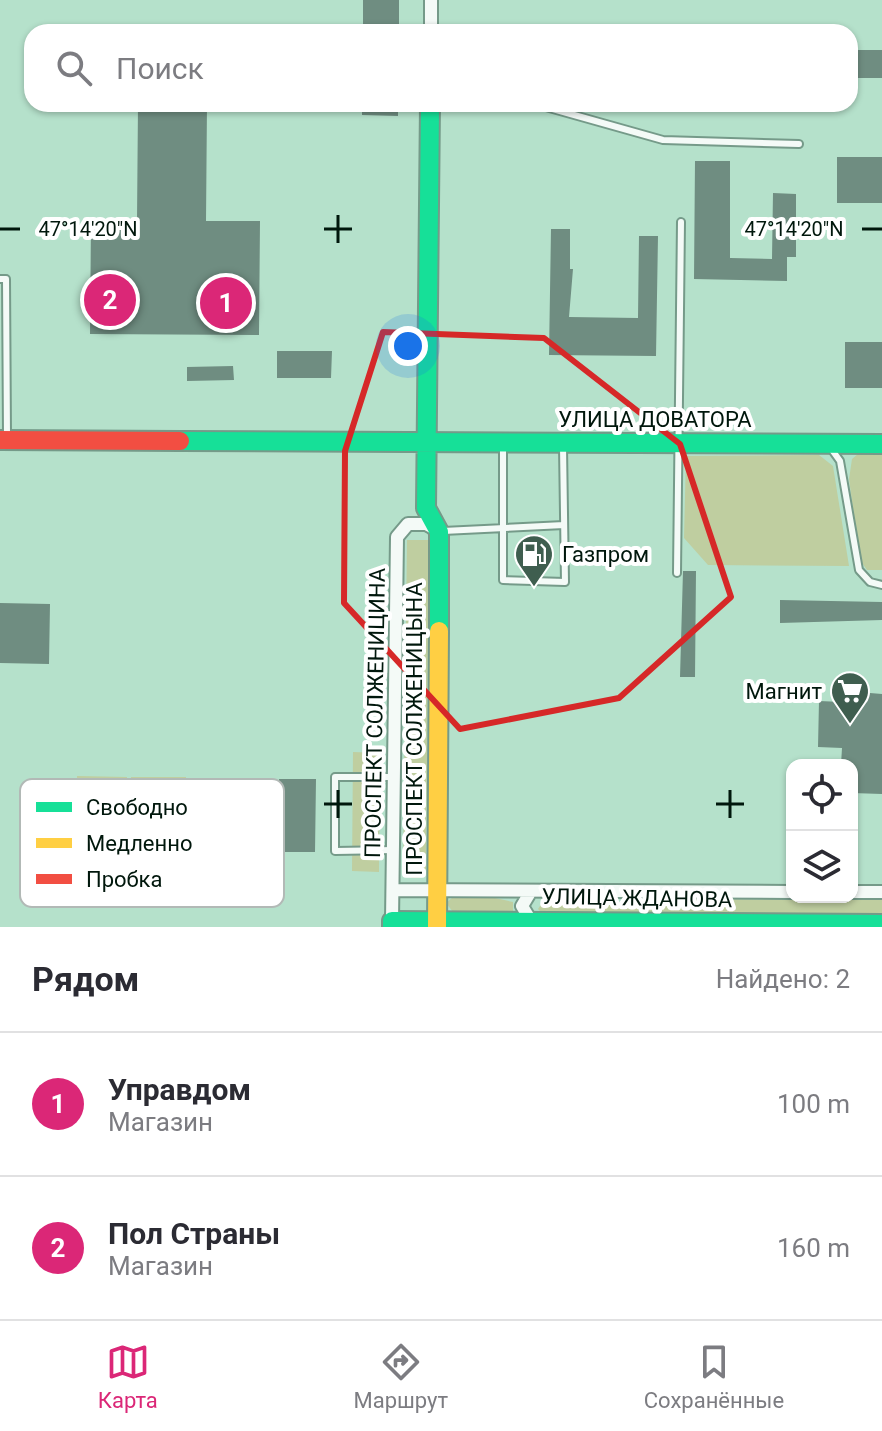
<!DOCTYPE html>
<html lang="ru">
<meta charset="utf-8">
<style>
:root{--surface:#fff;--page:#f2f2f3;--text:#2b2b33;--muted:#7c7c81;--line:#e1e1e2;--accent:#db2777}
body{margin:0;font-family:Roboto,sans-serif;background:var(--page);color:var(--text)}
.controls{position:absolute;right:24px;bottom:24px;display:grid;overflow:hidden;border-radius:16px;box-shadow:0 2px 6px #0004}
.controls button{width:72px;height:72px;display:grid;place-items:center;padding:0;border:0;border-bottom:2px solid var(--line);background:var(--surface);color:var(--text);font:40px sans-serif}
.you{position:absolute;left:408px;top:346px;width:28px;height:28px;margin:-20px;border:6px solid #fff;border-radius:50%;background:#1a73e8;box-shadow:0 0 0 12px #1a73e833}
.badge{display:grid;place-items:center;width:52px;height:52px;border-radius:50%;background:var(--accent);color:#fff;font-size:26px;font-weight:700}
.pin{position:absolute;translate:-50% -50%;border:4px solid #fff;box-shadow:0 2px 8px #0006}
.list{margin:0;padding:0;list-style:none}
h2{display:flex;justify-content:space-between;align-items:center;height:104px;margin:0;padding:0 32px;font-size:34px}
h2 small{font-size:26px;font-weight:400;color:var(--muted)}
.list li{display:grid;grid-template-columns:52px 1fr auto;gap:24px;align-items:center;box-sizing:border-box;height:144px;padding:0 32px;border-top:2px solid var(--line)}
.list b{display:block;font-size:30px;white-space:nowrap}
.list p{margin:0;font-size:26px;white-space:nowrap;color:var(--muted)}
.list em{font-size:26px;font-style:normal;color:var(--muted)}
.icon{flex:none;width:44px;height:44px;fill:none;stroke:currentColor;stroke-width:2;stroke-linecap:round;stroke-linejoin:round}
.map{position:relative;flex:none;width:882px;height:927px;overflow:hidden}
.search{position:absolute;background:var(--surface);box-shadow:0 2px 6px #0004;left:24px;right:24px;top:24px;height:88px;display:flex;align-items:center;gap:20px;box-sizing:border-box;padding:0 28px;border-radius:24px;color:var(--muted);font-size:30px}
.sheet{height:392px;background:var(--surface)}
nav{display:flex;justify-content:space-around;align-items:center;box-sizing:border-box;height:112px;border-top:2px solid var(--line);background:var(--surface);font-size:22px;color:var(--muted)}
nav a{display:grid;justify-items:center;gap:4px}
nav .on{color:var(--accent)}
.map>svg:first-child{display:block}
.green{fill:#bfcea0}
.building{fill:#6f8d81}
.lines{fill:none;stroke-linecap:round;stroke-linejoin:round}
.lane-casing{stroke:#759a89;stroke-width:10}
.street-casing{stroke:#759a89;stroke-width:16}
.fast-casing{stroke:#759a89;stroke-width:22}
.slow-casing{stroke:#759a89;stroke-width:22}
.jam-casing{stroke:#759a89;stroke-width:22}
.lane{stroke:#f4faf7;stroke-width:6}
.street{stroke:#f4faf7;stroke-width:12}
.fast{stroke:#16e098;stroke-width:18}
.slow{stroke:#ffcf43;stroke-width:18}
.jam{stroke:#f24e42;stroke-width:18}
.marked{fill:none;stroke:#d62828;stroke-width:6;stroke-linejoin:round}
.ticks{fill:none;stroke:#00170c;stroke-width:3}
.labels{text-anchor:middle;dominant-baseline:central;stroke-width:8;stroke-linejoin:round;paint-order:stroke}
.street-label{font-size:22px;fill:#00170c;stroke:#fff}
.poi-label{font-size:22px;fill:#00170c;stroke:#fff;text-anchor:start}
.key{fill:#fff;stroke:#b2b9b6;stroke-width:2}
.key-label{font-size:22px;fill:#00170c}
.ticks-label{font-size:20px;text-anchor:middle;fill:#00170c;stroke:#fff;stroke-width:8;stroke-linejoin:round;paint-order:stroke}
</style>
<div class="map">
<svg width="882" height="927" viewBox="0 0 882 927">
<rect width="100%" height="100%" fill="#b5e1cb"/>
<path class="green" d="M859,453h23v117h-15l-7,-10 -11,-81 3,-20z
M819,455l14,11 16,100 -141,-1 -24,-27 2,-82z
M407,540h22l-3,330 -7,8h-7l-9,-8z
M353,752l27,1 -1,119 -27,-1z
M77,776l50,1v29h-50z
M131,777h55v25l-6,1 -1,4 -48,-1z
M453,897l33,-1 27,6v11l-60,-1 -7,-9z
M693,899l189,1v16l-340,-3 -4,-4 4,-6 98,1z"/>
<path class="building" d="M363,0h36v32h-36z
M850,50h32v28h-32z
M138,104h69l-1,117h54l-1,114 -169,-1 1,-114h46z
M362,104h36v12l-36,-1z
M837,157h45v46h-45z
M695,161h35v97l42,1 1,-66 23,1v63h-9v24l-93,-2z
M551,229h19v40h3l-4,48 69,1 1,-82h19l-2,120 -107,-1z
M845,342h37v46h-37z
M277,351h55l-1,27h-54z
M233,366l1,14 -47,1v-14z
M683,571h13l-1,106h-15z
M780,600l102,2v18l-102,3z
M0,603l50,1 -1,60 -49,-1z
M858,692l24,2v100l-30,-1v-28h-11l1,-17 -24,-1 1,-46 23,1v-7l16,1z
M279,779h37l-1,73h-36z"/>
<g class="lines">
<defs>
<path id="lane" d="M535,104l128,36 136,4
M0,279h6l1,157
M503,446v134l62,2 -2,-136
M830,447l10,14 19,109 11,12 12,3
M443,531l121,-6
M677,573l4,-351
M394,850l-59,1v-74h59"/>
<path id="street" d="M431,32v-32
M393,890l399,2
M852,892h30
M392,921l5,-384 11,-13h18l11,6
M531,921l-9,-15 9,-15"/>
<path id="fast" d="M430,104l-4,404 13,24v99
M180,441l702,3
M392,927v-6l490,3"/>
<path id="slow" d="M437,927l2,-296"/>
<path id="jam" d="M0,440l180,1"/>
</defs>
<use href="#lane" class="lane-casing"/>
<use href="#street" class="street-casing"/>
<use href="#fast" class="fast-casing"/>
<use href="#slow" class="slow-casing"/>
<use href="#jam" class="jam-casing"/>
<use href="#lane" class="lane"/>
<use href="#street" class="street"/>
<use href="#fast" class="fast"/>
<use href="#slow" class="slow"/>
<use href="#jam" class="jam"/>
</g>
<path class="marked" d="M383,332l161,6 136,106 51,153 -112,101 -159,31 -116,-126 1,-152z"/>
<path class="ticks" d="M338,215v28M0,229h20M324,229h28M862,229h20M338,790v28M730,790v28M324,804h28M716,804h28"/>
<defs>
<symbol id="fuel-pin" viewBox="-11 -11 22 30"><path d="M0 17L-7.5 6A9.5 9.5 0 1 1 7.5 6Z" fill="#3f5e4f" stroke="#fff"/><path d="M-5.5-6h7V0h2V4h1.3V-2.5L3-4.5l.8-.8L6-3V5H2.5V1h-1V6h-7ZM-4.2-4.7v3.2H.2V-4.7Z" fill="#fff"/></symbol>
<symbol id="supermarket-pin" viewBox="-11 -11 22 30"><path d="M0 17L-7.5 6A9.5 9.5 0 1 1 7.5 6Z" fill="#3f5e4f" stroke="#fff"/><path d="M-6-5.5h2.5l.6 2H6L4.5 2H-2.5L-4.4-4H-6ZM-1.5 3.2a1.3 1.3 0 1 0 .1 0ZM3 3.2a1.3 1.3 0 1 0 .1 0Z" fill="#fff"/></symbol>
</defs>
<g fill-rule="evenodd">
<use href="#fuel-pin" x="512" y="532" width="44" height="60"/>
<use href="#supermarket-pin" x="828" y="669" width="44" height="60"/>
</g>
<g class="labels">
<g class="street-label">
<text x="655" y="419">УЛИЦА ДОВАТОРА</text>
<text transform="translate(375 713) rotate(-89)">ПРОСПЕКТ СОЛЖЕНИЦИНА</text>
<text transform="translate(414 729) rotate(-90)">ПРОСПЕКТ СОЛЖЕНИЦЫНА</text>
<text transform="translate(637 898) rotate(1)">УЛИЦА ЖДАНОВА</text>
</g>
<g class="poi-label">
<text x="562" y="554">Газпром</text>
<text x="822" y="691" text-anchor="end">Магнит</text>
</g>
</g>
<rect x="20" y="779" width="264" height="128" rx="12" class="key"/>
<rect x="36" y="802" width="36" height="10" fill="#16e098"/>
<rect x="36" y="838" width="36" height="10" fill="#ffcf43"/>
<rect x="36" y="874" width="36" height="10" fill="#f24e42"/>
<g class="key-label">
<text x="86" y="815">Свободно</text>
<text x="86" y="851">Медленно</text>
<text x="86" y="887">Пробка</text>
</g>
<g class="ticks-label">
<text x="88" y="236">47°14'20"N</text>
<text x="794" y="236">47°14'20"N</text>
</g>
</svg>
<div class="controls">
<button><svg class="icon" aria-label="locate" viewBox="0 0 24 24"><circle cx="12" cy="12" r="6"/><path d="M12 2v4M12 18v4M2 12h4M18 12h4"/></svg></button>
<button><svg class="icon" aria-label="layers" viewBox="0 0 24 24"><path d="M12 4l9 5-9 5-9-5zM3 14l9 5 9-5"/></svg></button>
</div>
<div class="you"></div>
<div class="pin badge" style="left:226px;top:303px">1</div>
<div class="pin badge" style="left:110px;top:300px">2</div>
<div class="search"><svg class="icon" aria-label="search" viewBox="0 0 24 24"><circle cx="10" cy="10" r="6"/><path d="M15 15l6 6"/></svg>Поиск</div>
</div>
<section class="sheet">
<h2>Рядом<small>Найдено: 2</small></h2>
<ul class="list">
<li><span class="badge">1</span><div><b>Управдом</b><p>Магазин</p></div><em>100 m</em></li>
<li><span class="badge">2</span><div><b>Пол Страны</b><p>Магазин</p></div><em>160 m</em></li>
</ul>
</section>
<nav>
<a class="on"><svg class="icon" aria-label="map" viewBox="0 0 24 24"><path d="M3 6l6-2 6 2 6-2v14l-6 2-6-2-6 2zM9 4v14M15 6v14"/></svg>Карта</a>
<a><svg class="icon" aria-label="directions" viewBox="0 0 24 24"><path d="M12 3l9 9-9 9-9-9zM9 14v-3h6M13 9l2 2-2 2"/></svg>Маршрут</a>
<a><svg class="icon" aria-label="saved" viewBox="0 0 24 24"><path d="M7 4h10v16l-5-4-5 4z"/></svg>Сохранённые</a>
</nav>
